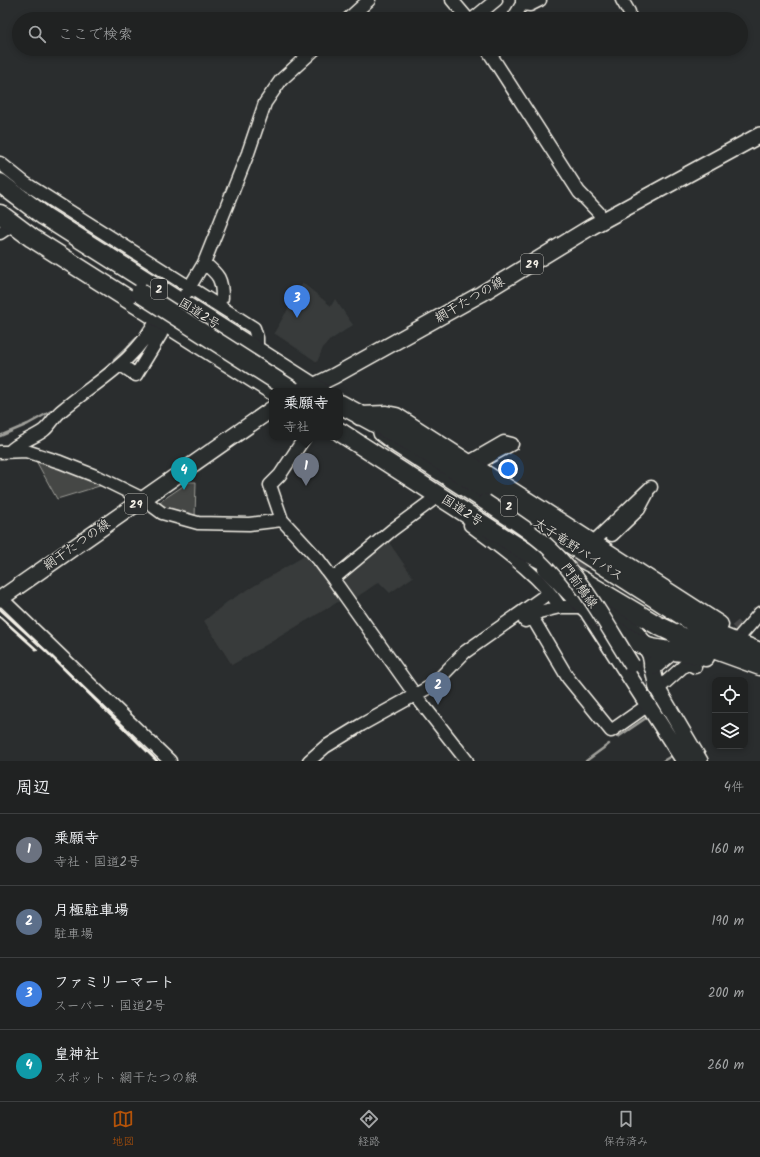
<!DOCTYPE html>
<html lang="ja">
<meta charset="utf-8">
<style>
:root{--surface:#202222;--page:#2d2f2f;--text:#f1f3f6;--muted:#a2a4a5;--line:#3d3f40;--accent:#b45309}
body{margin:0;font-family:Kalam,"Klee One",sans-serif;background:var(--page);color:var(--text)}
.controls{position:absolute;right:12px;bottom:12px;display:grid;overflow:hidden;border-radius:8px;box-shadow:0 2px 6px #0003}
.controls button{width:36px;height:36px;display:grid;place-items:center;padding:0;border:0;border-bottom:1px solid var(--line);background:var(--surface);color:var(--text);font:20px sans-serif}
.you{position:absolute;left:508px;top:469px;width:14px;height:14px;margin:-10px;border:3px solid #fff;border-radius:50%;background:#1a73e8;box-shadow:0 0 0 6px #1a73e833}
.badge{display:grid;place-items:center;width:26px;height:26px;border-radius:50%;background:var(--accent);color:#fff;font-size:13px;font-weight:700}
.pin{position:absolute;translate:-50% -33px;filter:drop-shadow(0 1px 2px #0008)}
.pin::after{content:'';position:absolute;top:21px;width:14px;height:12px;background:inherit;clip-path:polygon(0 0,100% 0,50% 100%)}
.popup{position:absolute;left:269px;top:388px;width:74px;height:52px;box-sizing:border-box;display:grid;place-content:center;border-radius:8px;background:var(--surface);filter:drop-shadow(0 1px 3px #0005);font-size:13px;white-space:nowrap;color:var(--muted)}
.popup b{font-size:15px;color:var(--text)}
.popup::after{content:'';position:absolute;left:50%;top:100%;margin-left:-8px;border:8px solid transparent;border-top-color:var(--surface)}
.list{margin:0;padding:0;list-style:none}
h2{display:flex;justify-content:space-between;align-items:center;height:52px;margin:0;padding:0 16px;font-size:17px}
h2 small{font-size:13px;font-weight:400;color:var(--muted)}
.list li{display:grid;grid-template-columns:26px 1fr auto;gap:12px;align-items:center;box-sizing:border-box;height:72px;padding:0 16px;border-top:1px solid var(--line)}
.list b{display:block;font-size:15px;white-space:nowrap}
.list p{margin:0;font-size:13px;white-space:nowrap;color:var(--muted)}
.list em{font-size:13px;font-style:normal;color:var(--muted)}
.icon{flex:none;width:22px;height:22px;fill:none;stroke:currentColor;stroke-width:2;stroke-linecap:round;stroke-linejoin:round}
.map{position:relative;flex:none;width:760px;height:761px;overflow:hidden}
.search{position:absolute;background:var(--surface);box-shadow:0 2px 6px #0003;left:12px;right:12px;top:12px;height:44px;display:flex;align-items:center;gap:10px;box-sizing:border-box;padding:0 14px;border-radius:22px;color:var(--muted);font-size:15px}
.sheet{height:340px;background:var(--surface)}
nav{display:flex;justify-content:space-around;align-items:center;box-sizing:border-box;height:56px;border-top:1px solid var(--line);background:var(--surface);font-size:11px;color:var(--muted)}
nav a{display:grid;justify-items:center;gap:2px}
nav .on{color:var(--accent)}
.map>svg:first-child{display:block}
.built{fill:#373a3a}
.green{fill:#444645;stroke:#9c9c96}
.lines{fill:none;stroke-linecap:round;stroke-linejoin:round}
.stream{stroke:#9f9f9a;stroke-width:2.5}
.minor-tunnel{stroke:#484a4a;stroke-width:12;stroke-dasharray:12 6;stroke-linecap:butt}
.minor-casing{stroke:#f4f1e8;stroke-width:15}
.major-casing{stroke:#f4f1e8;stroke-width:18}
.highway-casing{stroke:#f4f1e8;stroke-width:21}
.minor{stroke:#2a2d2e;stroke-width:12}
.major{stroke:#2a2d2e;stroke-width:15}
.highway{stroke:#2a2d2e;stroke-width:18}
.rail{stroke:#f4f1e8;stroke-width:2.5}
.major-bridge-casing{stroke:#f4f1e8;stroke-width:18;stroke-linecap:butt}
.highway-bridge-casing{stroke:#f4f1e8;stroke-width:21;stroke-linecap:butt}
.major-bridge{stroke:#2a2d2e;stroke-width:15}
.highway-bridge{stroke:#2a2d2e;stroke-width:18}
.labels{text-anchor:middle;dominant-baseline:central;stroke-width:3;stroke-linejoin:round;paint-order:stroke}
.shield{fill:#2a2d2e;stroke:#b7b6b0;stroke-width:1}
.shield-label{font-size:12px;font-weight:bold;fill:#f4f1e8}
.street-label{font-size:13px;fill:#f4f1e8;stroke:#2a2d2e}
</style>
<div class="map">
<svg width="760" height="761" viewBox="0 0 760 761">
<rect width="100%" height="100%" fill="#2a2d2e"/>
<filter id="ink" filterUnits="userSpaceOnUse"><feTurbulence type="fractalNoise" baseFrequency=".025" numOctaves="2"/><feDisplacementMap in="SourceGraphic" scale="8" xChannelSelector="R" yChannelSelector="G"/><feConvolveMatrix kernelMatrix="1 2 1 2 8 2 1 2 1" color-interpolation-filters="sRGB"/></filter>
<g filter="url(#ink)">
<path class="built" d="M303,283l28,23 4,-7 18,26 -24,16 -6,7 -6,14 -43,-29z
M388,541l25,36 -23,16 -11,-11 -25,17 -14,-19z
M306,555l37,44 -111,66 -28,-44 23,-19z"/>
<path class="green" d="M35,459l71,25 -49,15z
M189,482h7l-1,36 -35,-11 1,-6z"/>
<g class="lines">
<path class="stream" d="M100,374l39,-38 8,-13
M0,436l28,-12 27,-15
M618,737l28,-19
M586,761l23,-17
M663,761l10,-6"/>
<path class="minor-tunnel" d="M564,578l30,-26
M722,642l20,-17"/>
<defs>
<path id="minor" d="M452,0l16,19
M622,0l7,12
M522,4l8,1 10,-5
M348,19l21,-19
M473,19l23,-19
M513,19l9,-15v-4
M487,49l92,143 19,20 5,9
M0,163l25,20 229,145 3,10v13
M0,233l9,-6
M204,263c15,12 18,16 18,35
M186,293l18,-30 44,-110 17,-50 16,-23 34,-31
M121,365l15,10 25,-41
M0,452l26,-1 34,11 38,15 45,22 19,14 36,10 51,1 33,-4 36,39 15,20 83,117 51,65
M9,452c10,-10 22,-13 34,-21 7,-5 11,-14 18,-20 38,-32 72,-47 97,-93
M469,472l4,-6 39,-22 -8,-2 -33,19
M282,520l-12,-35 10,-10 25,-38
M470,525c29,22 71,51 90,82
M612,535l27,-26 8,-15
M588,547l63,-60
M333,579l59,-49 46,-34
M0,597l170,164
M532,617l36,61 43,53 37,-26
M525,621l14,-9 21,-5h25
M741,635l19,-22
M657,690l30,-27 8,4
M309,761l16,-14 36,-22 72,-40 32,-33 81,-57"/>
<path id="major" d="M303,391l31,-15 147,-82 110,-67 169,-92
M381,433l17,13 87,56
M0,599l272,-190
M588,608l22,4 18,11 14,17 8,15 7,33 43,73
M589,614l95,147"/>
<path id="highway" d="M0,183l44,33 276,175
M0,214l32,24 241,153
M340,404l72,39 274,175 24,14 50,20
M360,416l26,-1 10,2 323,208
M340,432l183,118 60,31 74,44 34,16 69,25
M547,569c13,11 24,25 37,37 13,13 44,33 61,40 19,7 40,3 60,11
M653,666l18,-15"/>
</defs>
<use href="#minor" class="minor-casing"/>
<use href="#major" class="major-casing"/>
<use href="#highway" class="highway-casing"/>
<use href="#minor" class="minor"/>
<use href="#major" class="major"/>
<use href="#highway" class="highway"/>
<path class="rail" d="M0,609l46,42 111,110
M0,617l37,33"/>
<defs>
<path id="major-bridge" d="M485,502c22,15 45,28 64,46 35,33 58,78 83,117"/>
<path id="highway-bridge" d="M140,293l153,98"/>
</defs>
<use href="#major-bridge" class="major-bridge-casing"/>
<use href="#highway-bridge" class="highway-bridge-casing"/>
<use href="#major-bridge" class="major-bridge"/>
<use href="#highway-bridge" class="highway-bridge"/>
</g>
</g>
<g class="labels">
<g class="shield">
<rect x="521" y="254" width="22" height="20" rx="3"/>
<rect x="151" y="279" width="16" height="20" rx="3"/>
<rect x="125" y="494" width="22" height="20" rx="3"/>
<rect x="501" y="496" width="16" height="20" rx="3"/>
</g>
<g class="shield-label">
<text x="532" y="264">29</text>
<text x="159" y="289">2</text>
<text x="136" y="504">29</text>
<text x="509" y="506">2</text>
</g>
<g class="street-label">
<text transform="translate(470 300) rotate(-30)">網干たつの線</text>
<text transform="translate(199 314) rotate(32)">国道2号</text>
<text transform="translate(462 511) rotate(33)">国道2号</text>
<text transform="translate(77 545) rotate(-35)">網干たつの線</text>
<text transform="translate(578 550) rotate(33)">太子竜野バイパス</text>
<text transform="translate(579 586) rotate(54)">門前鵤線</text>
</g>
</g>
</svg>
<div class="controls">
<button><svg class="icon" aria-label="locate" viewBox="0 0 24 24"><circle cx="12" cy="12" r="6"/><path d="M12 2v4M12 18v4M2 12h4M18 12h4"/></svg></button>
<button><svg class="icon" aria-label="layers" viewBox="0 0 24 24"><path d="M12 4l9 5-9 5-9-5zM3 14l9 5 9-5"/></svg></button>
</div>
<div class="you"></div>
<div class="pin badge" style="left:306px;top:486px;background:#6b7280">1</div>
<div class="popup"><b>乗願寺</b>寺社</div>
<div class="pin badge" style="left:438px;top:705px;background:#5c6f8a">2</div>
<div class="pin badge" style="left:297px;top:318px;background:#3f7fe0">3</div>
<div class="pin badge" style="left:184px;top:490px;background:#0f9aa8">4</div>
<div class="search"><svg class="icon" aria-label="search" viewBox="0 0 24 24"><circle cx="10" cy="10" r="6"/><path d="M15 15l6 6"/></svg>ここで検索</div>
</div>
<section class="sheet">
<h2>周辺<small>4件</small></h2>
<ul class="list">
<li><span class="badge" style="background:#6b7280">1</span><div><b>乗願寺</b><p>寺社 · 国道2号</p></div><em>160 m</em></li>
<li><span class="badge" style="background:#5c6f8a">2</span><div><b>月極駐車場</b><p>駐車場</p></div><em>190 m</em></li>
<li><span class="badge" style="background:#3f7fe0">3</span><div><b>ファミリーマート</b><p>スーパー · 国道2号</p></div><em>200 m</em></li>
<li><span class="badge" style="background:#0f9aa8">4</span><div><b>皇神社</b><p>スポット · 網干たつの線</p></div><em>260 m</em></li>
</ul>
</section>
<nav>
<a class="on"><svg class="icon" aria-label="map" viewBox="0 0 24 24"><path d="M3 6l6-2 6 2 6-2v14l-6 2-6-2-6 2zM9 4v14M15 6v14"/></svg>地図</a>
<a><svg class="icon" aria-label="directions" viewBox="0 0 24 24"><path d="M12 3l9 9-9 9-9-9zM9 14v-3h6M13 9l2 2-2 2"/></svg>経路</a>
<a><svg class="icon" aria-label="saved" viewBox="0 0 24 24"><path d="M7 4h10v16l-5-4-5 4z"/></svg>保存済み</a>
</nav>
